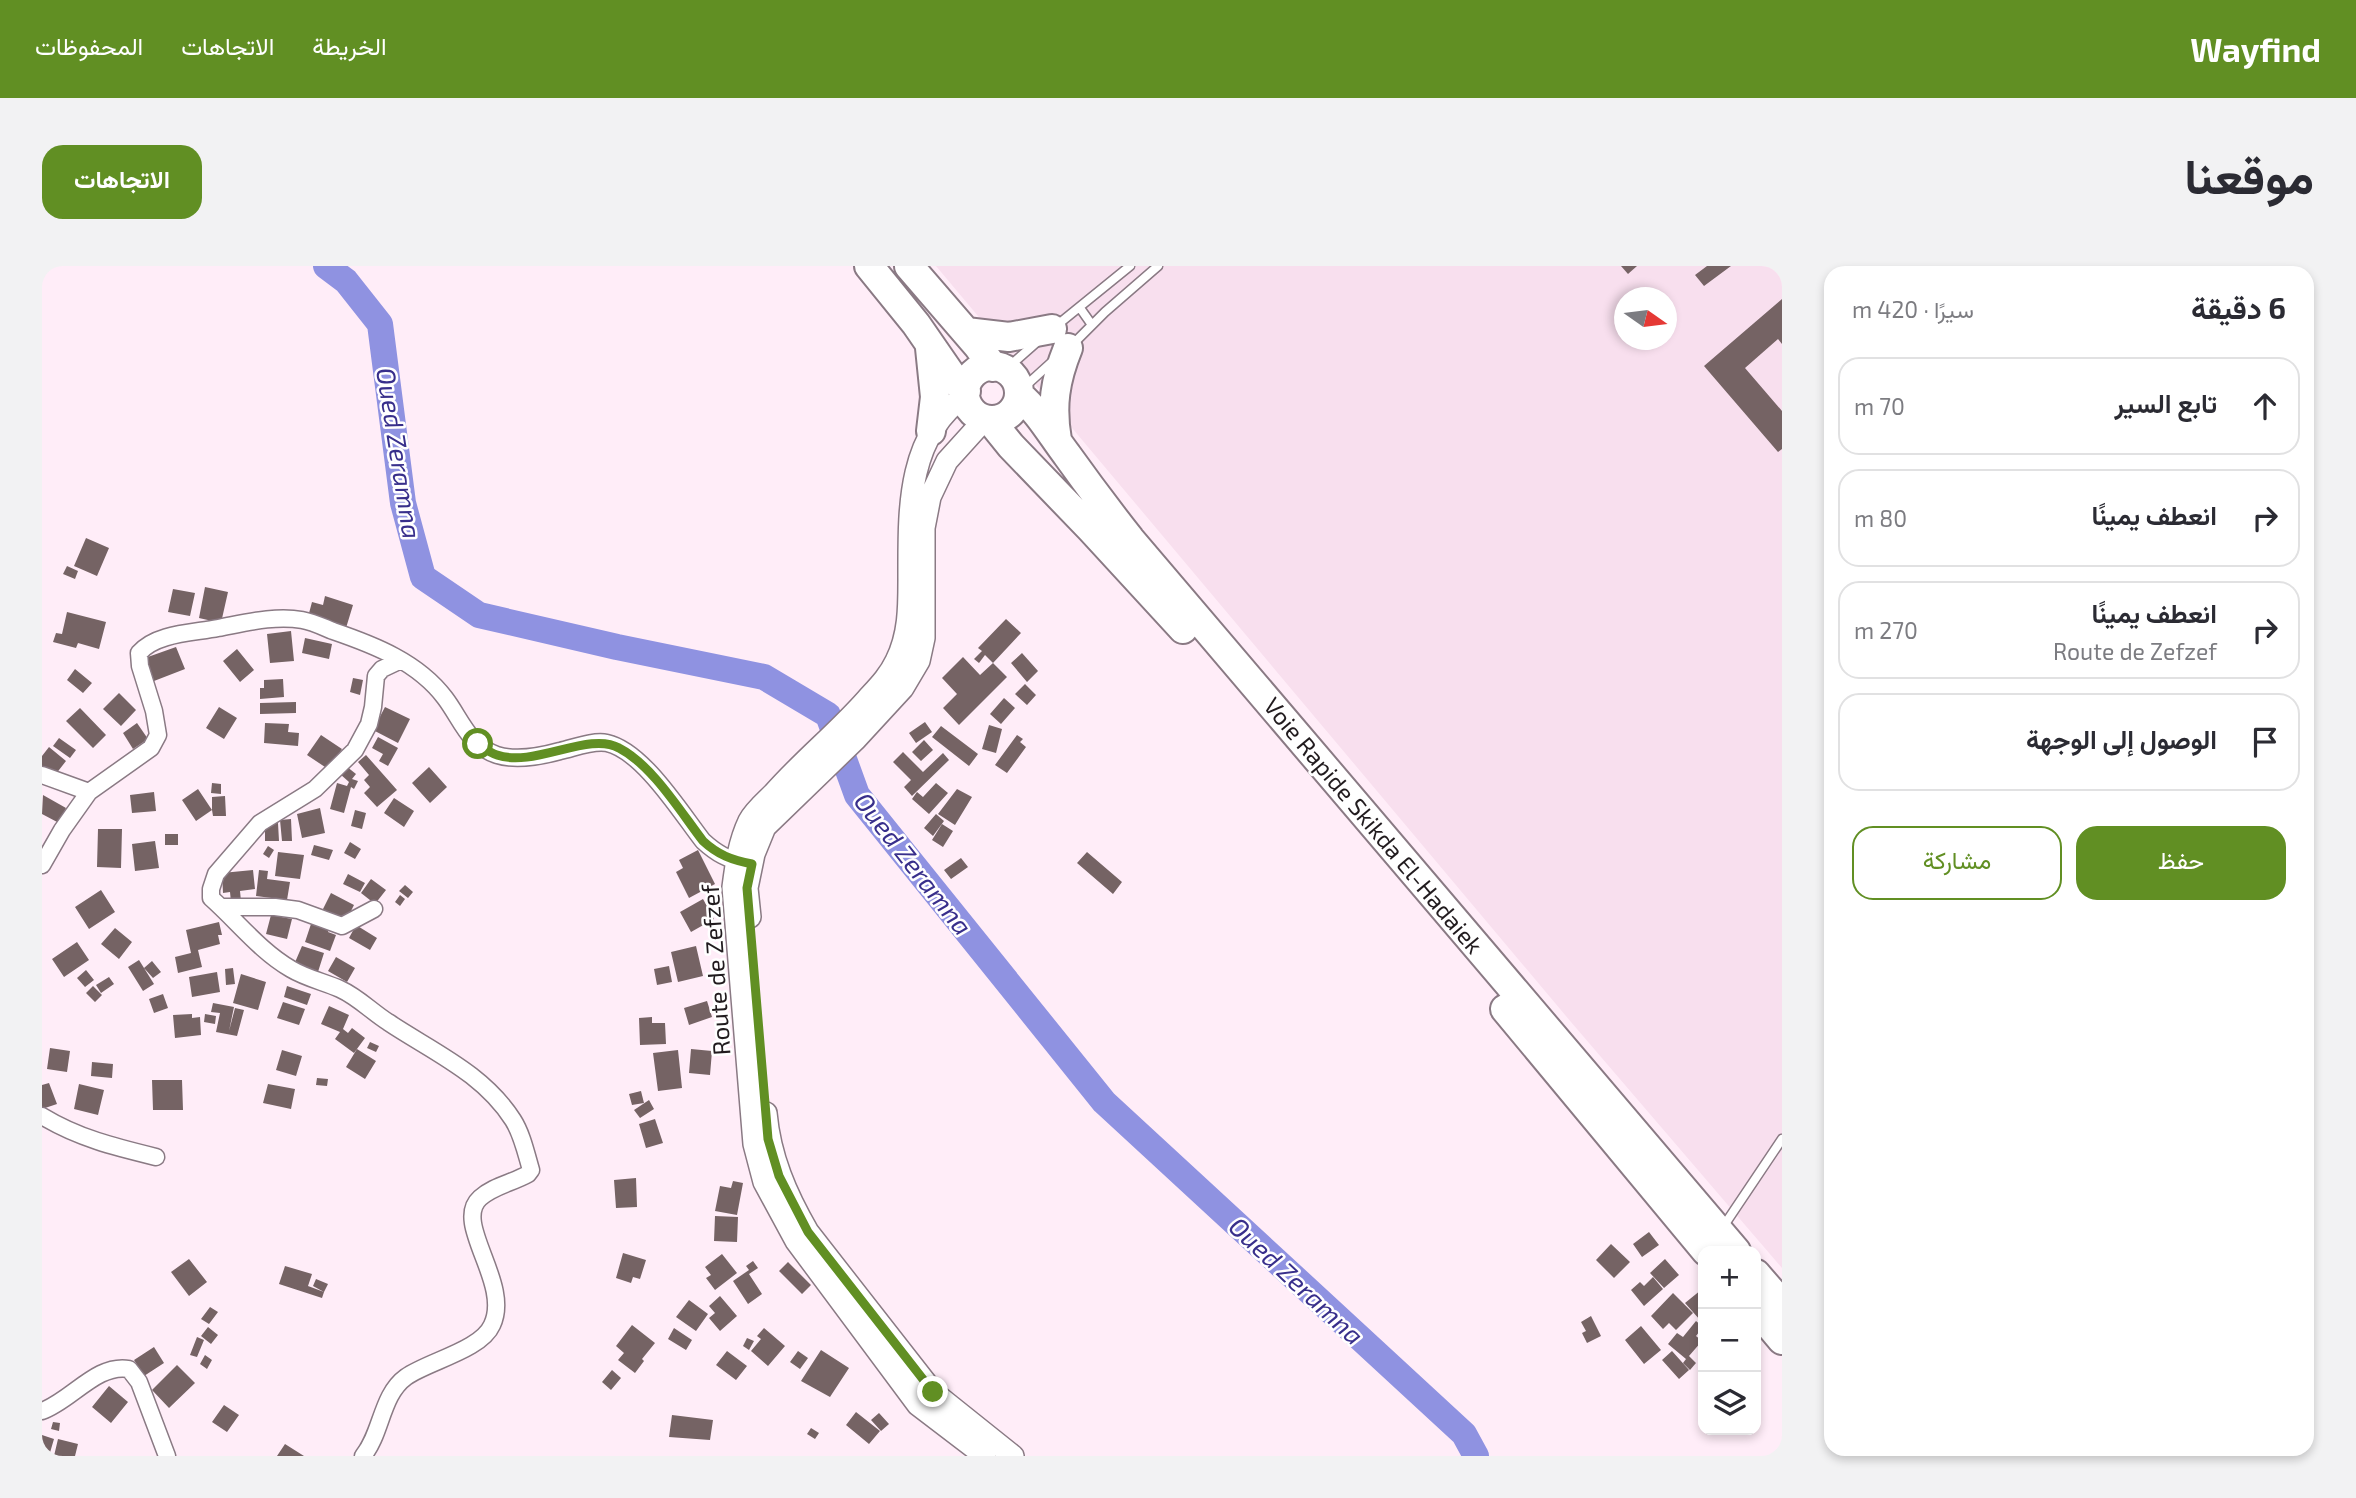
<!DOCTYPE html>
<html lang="ar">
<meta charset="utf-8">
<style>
:root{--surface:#fff;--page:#f2f2f3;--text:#2b2b33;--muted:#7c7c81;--line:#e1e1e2;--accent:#618f23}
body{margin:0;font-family:"Exo 2",Vazirmatn,sans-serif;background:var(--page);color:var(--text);direction:rtl}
.controls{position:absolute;right:21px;bottom:21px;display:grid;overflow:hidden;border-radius:14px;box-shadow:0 4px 10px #0003}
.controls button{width:63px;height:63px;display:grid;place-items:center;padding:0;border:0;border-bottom:2px solid var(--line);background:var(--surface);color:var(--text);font:35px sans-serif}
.compass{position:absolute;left:1572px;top:21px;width:63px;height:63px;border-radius:50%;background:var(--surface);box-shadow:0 4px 10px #0003;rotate:104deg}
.stop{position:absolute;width:21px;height:21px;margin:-16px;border:5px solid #618f23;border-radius:50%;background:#fff}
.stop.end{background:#618f23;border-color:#fff;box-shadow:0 2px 7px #0008}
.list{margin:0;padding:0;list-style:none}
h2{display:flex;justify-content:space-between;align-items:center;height:91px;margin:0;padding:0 28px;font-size:30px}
h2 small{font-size:23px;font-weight:400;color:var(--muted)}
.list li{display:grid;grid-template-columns:46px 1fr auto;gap:21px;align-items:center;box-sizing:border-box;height:98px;margin:0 14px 14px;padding:0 14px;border:2px solid var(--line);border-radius:21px}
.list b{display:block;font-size:26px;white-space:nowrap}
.list p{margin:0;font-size:23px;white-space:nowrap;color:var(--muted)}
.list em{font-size:23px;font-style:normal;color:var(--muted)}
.actions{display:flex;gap:14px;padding:21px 28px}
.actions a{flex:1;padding:16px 0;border:2px solid var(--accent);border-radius:21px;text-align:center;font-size:24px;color:var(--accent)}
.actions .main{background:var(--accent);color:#fff}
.icon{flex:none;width:38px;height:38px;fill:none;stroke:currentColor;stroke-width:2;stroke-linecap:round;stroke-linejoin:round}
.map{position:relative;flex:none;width:1740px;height:1190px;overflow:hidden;direction:ltr;border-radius:21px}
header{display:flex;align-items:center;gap:42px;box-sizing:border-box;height:98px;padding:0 35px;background:var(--accent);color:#fff}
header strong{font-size:33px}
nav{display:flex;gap:38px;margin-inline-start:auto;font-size:24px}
.intro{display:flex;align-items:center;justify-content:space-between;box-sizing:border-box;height:168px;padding:0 42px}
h1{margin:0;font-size:49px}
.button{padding:18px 32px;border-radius:21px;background:var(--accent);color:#fff;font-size:24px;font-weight:700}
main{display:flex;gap:42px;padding:0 42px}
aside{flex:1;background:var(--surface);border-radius:21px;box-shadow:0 4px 10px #0003}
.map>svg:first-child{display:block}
.built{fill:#f8dfee;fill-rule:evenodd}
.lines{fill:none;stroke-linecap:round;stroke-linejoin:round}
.river{stroke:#8f92e1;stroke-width:26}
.building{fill:#756364}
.lane-casing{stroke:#8a7a84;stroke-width:11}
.street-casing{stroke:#8a7a84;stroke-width:19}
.secondary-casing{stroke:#8a7a84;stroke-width:24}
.highway-casing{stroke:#8a7a84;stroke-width:32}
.lane{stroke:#fff;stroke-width:8}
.street{stroke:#fff;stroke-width:16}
.secondary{stroke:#fff;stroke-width:21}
.highway{stroke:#fff;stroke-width:28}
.route{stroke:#618f23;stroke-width:9}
.labels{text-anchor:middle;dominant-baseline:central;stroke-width:5;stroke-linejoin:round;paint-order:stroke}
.street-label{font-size:24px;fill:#211b1e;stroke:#fff}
.water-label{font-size:26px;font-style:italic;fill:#382f8b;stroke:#fff}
</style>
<header>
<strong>Wayfind</strong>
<nav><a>الخريطة</a><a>الاتجاهات</a><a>المحفوظات</a></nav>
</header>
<div class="intro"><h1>موقعنا</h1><a class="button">الاتجاهات</a></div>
<main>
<aside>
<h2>6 دقيقة<small>سيرًا · 420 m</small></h2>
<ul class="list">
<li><svg class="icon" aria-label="ahead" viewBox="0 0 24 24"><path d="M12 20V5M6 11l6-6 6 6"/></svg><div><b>تابع السير</b></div><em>70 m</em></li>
<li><svg class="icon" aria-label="right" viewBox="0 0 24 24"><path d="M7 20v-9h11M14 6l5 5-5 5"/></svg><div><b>انعطف يمينًا</b></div><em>80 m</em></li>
<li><svg class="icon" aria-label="right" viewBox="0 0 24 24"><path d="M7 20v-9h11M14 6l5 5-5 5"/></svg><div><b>انعطف يمينًا</b><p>Route de Zefzef</p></div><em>270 m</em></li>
<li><svg class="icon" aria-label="arrive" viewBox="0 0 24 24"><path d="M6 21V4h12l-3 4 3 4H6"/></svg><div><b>الوصول إلى الوجهة</b></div></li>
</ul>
<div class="actions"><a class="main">حفظ</a><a>مشاركة</a></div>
</aside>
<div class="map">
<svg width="1740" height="1190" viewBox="0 0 1740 1190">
<rect width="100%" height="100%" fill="#ffedf8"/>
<path class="built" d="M894,0h846v1002l-211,-246zM1582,32h42v42h-42z"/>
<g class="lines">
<path class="river" d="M284,0l20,15 34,43 23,179 20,74 56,38 138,32 147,30 64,38 29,80 247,307 360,332 12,22"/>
</g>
<path class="building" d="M1579,0h16l-9,8z
M1665,0h24l-27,20 -9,-11z
M1740,33v45l-4,-5 -33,29 37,43v38l-4,3 -74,-86z
M44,272l23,10 -12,28 -23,-10z
M25,300l11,5 -3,8 -12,-5z
M163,321l23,5 -7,31 -22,-5z
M131,323l22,4 -5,23 -22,-4z
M283,330l28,9 -7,23 -38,-11 4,-15 11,3z
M25,346l39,10 -7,27 -21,-6 -2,5 -23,-6 3,-9 6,1z
M964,353l15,14 -28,30 -8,-8 -6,8 -5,-4 8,-8 -4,-3z
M249,365l3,30 -24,2 -3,-29z
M263,372l27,6 -3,15 -27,-6z
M134,381l9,22 -31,12 -9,-23z
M195,383l17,21 -14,12 -17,-21z
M980,387l16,18 -11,11 -16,-19z
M921,391l17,18 13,-12 14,14 -48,48 -16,-17 14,-14 -15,-16z
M33,403l17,14 -9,10 -16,-13z
M311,412l10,2 -3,15 -10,-3z
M241,413l1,18 -24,2v-11h4v-8z
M983,418l11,11 -9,10 -12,-11z
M77,427l17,17 -15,16 -18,-17z
M962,432l11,10 -14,16 -11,-10z
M254,436v11l-36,1v-11z
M177,441l18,11 -13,21 -18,-11z
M343,441l25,12 -12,24 -25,-13z
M38,442l26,27 -13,13 -27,-27z
M883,456l7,10 -16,11 -7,-10z
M95,457l11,16 -15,10 -10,-16z
M223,457l24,1 -1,8 11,1 -1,13 -34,-3z
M947,459l13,4 -6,24 -14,-4z
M899,460l37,28 -9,12 -37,-29z
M279,469l21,14 -14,20 -21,-14z
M975,469l6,4 -3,3 6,5 -19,26 -12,-8z
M336,471l20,11 -10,18 -9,-5 4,-7 -11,-6z
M17,472l17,12 -6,8 -17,-12z
M882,474l9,10 -12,11 -9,-9z
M7,481l17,14 -14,18 -10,-7v-16z
M861,486l20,20 20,-19 6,7 -37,36 -8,-9 7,-7 -18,-18z
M324,489l31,35 -20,17 -13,-14 6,-6 -6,-7 5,-5 -11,-13z
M304,500l10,8 -4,5 6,2 -4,8 -3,-2 -7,26 -14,-4 7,-26 10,3 2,-4 -9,-8z
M387,501l18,20 -17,16 -18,-20z
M170,517l9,1v10l-10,-1z
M894,517l12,10 -19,21 -17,-15 5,-7 6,5z
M156,523l14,21v-13l13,-1 1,20h-13l-1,-6 -16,11 -14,-21z
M915,523l15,8 -17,28 -17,-11z
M112,526l2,19 -24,2 -2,-18z
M1,529l23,13 -7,15 -17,-9z
M352,532l20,13 -10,16 -20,-14z
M278,542l5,25 -23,5 -5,-24z
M313,544l11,3 -4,16 -11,-3z
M894,548l8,7 -11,15 -9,-8z
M249,553l1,22h-10l-2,-21z
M236,557l1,18h-14v-17z
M900,558l11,7 -10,16 -11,-7z
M56,563h24l-1,39 -24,-1z
M123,568h13v11h-13z
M113,575l4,27 -24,3 -3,-27z
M308,576l11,7 -6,10 -11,-6z
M272,579l19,5 -4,10 -18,-5z
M226,580l6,4 -5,8 -6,-4z
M656,584l17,34 -26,14 -13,-26 7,-4 -4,-8z
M236,586l26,3 -4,24 -25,-3z
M1045,586l35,30 -9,12 -36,-31z
M919,592l7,9 -17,12 -7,-9z
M211,604l2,19 -15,2 1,10 -10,1 -1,-10 -7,1 -1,-20z
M217,604l9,1 -1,8 23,3 -3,18 -31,-4z
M306,608l17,9 -5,9 -17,-8z
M329,613l15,11 -11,14 -14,-11z
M363,619l8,7 -5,6 -9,-7z
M59,624l14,22 -26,17 -14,-22z
M289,627l23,12 -10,20 -23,-12z
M358,629l5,4 -5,7 -5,-4z
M661,633l11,20 -23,13 -11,-20z
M229,649l21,4 -5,20 -21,-5z
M271,652l18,6 -3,8 8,3 -6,16 -25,-9z
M177,656l3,13h-4l2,9 -22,6 4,17 -24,6 -3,-16 16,-4 -5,-23z
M314,659l21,13 -7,12 -21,-12z
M73,662l17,14 -13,17 -18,-15z
M35,676l12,18 -25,17 -12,-18z
M260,680l22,7 -7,22 -24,-8z
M654,680l7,30 -25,6 -7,-30z
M294,691l19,11 -8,14 -19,-11z
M97,694l15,24 -11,7 -15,-24z
M110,695l9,11 -8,6 -9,-10z
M627,700l3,16 -15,3 -3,-16z
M191,702l2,16 -9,1 -1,-16z
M44,704l8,10 -9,7 -8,-9z
M175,706l3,20 -28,5 -3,-20z
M199,708l25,8 -8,28 -25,-7z
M67,711l5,7 -13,9 -5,-8z
M51,720l9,9 -7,7 -9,-9z
M245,720l24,8 -4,11 -23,-8z
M121,728l5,14 -14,5 -5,-14z
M665,735l5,16 -23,8 -5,-17z
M241,736l22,7 -6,16 -22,-7z
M171,737l21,4 -5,24 6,-23 9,2 -7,26 -21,-4 4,-19 -9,-1z
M287,740l20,9 -6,14 5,4 4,-5 13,10 -11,15 -19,-14 5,-7 -19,-8z
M150,748v4l8,-1 1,18 -26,3 -2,-23z
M163,748l11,2 -1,8 -11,-2z
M610,751v6h13l1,21 -26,1 -1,-27z
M328,776l9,4 -3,6 -9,-4z
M8,782l20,3 -3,21 -20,-3z
M315,783l19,12 -11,18 -19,-12z
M649,783l21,2 -2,24 -21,-2z
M240,784l20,6 -6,20 -20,-6z
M636,784l4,38 -24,3 -5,-38z
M50,796l21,2 -1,14 -21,-2z
M275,812l11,1 -1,7 -11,-1z
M110,814h30l1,30h-30z
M7,817l8,21 -15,5v-24z
M37,818l25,6 -6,25 -24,-6z
M226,818l27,5 -4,20 -28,-6z
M599,825l3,12 -12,2 -3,-11z
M607,834l5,9 -14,9 -6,-8z
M613,853l8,24 -17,5 -7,-24z
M594,912l1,29 -21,1 -2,-28z
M691,915l10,2 -6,32 -22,-4 5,-25 11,2z
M673,950l23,1 -1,25 -23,-1z
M1607,966l10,13 -17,12 -9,-13z
M1569,978l19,18 -16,16 -18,-18z
M581,987l23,7 -6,19 -7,-2 -2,6 -15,-5z
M680,988l15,19 -22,17 -9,-12 5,-3 -6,-8z
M147,993l18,23 -18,14 -18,-24z
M1623,993l14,16 -15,13 -14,-15z
M711,995l5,7 -9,6 13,20 -14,10 -15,-23 16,-11 -3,-4z
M746,996l23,23 -9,9 -23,-23z
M243,1000l27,8 -4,12 16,6 -2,6 -43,-14z
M1611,1011l10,12 -19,17 -13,-16 9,-8 4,4z
M274,1013l12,5 -4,8 -11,-6z
M1659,1024l2,2v25l-3,3 -15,-17z
M1631,1027l20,20 -17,17 -7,-7 -6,6 -12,-13z
M678,1030l17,20 -17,15 -11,-13 6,-5 -6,-7z
M647,1034l19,14 -12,17 -20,-14z
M168,1041l8,5 -9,12 -8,-5z
M1549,1050l10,20 -14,7 -5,-10 4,-2 -5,-9z
M1654,1055l7,6 -7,9 6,5 -13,15 7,7 -6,7 -7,-7 3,-4 -18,-15 9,-11 6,4z
M590,1059l23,18 -13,16 2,2 -9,12 -17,-13 6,-7 -8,-7z
M1599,1060l20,24 -17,14 -19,-24z
M166,1061l10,8 -7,9 -10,-8z
M632,1062l18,12 -6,10 -18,-11z
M722,1062l21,18 -17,20 -17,-15 10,-12 -4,-3z
M155,1071l7,3 -7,17 -7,-2z
M705,1072l7,3 -5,9 -6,-4z
M112,1081l10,16 -20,13 -10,-16z
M779,1084l28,18 -19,29 -29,-16z
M685,1085l20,15 -11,14 -20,-15z
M756,1085l10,7 -8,11 -10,-7z
M1630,1085l17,19 -10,9 -17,-19z
M163,1089l7,5 -5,9 -7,-5z
M135,1099l18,18 -26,25 -17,-18z
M570,1104l9,8 -10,12 -9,-8z
M67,1120l19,16 -17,21 -19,-16z
M182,1139l15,10 -12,17 -15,-10z
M814,1146l24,19 -11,13 -23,-19z
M837,1147l10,11 -8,7 -10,-11z
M630,1149l41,5 -3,20 -41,-3z
M11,1156l7,1 -1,8 -8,-2z
M769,1162l8,5 -4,6 -8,-5z
M0,1169l12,4 -5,17h-7z
M16,1173l20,5 -3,12h-21z
M243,1178l19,12h-27z"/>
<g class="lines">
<defs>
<path id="lane" d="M1038,42l12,17
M1014,60l74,-60
M1029,80l34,-34 53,-46
M963,104l33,-29
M979,124l32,-29
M1681,961l59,-88"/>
<path id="street" d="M0,509l47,17
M0,599l20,-35 27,-38 62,-44 7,-13 -4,-24 -14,-45 -1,-13c17,-20 54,-20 79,-25 27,-5 57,-13 84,-8 11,2 21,7 31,11 41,14 85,31 112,67 16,21 24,48 52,57 19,6 45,1 63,-4 14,-3 33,-11 47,-8 36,8 74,70 96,98 13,12 25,19 43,22
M180,641h53l23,3 44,16 32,-17
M0,850c36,22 73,31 114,41
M0,1145c29,-10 55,-48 87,-42l10,13 28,74
M321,1190c19,-23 18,-61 43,-79 23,-16 75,-27 86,-52 20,-42 -40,-102 -12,-127 13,-12 32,-15 48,-24l3,-4c-5,-17 -9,-36 -18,-50 -30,-47 -80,-68 -125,-98 -16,-10 -30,-25 -48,-33 -16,-7 -34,-11 -49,-20 -31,-18 -53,-47 -80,-71v-9l5,-15 44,-51 55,-34 40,-39 14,-26 4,-17 3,-31 6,-7 19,-9"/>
<path id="secondary" d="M924,129c-59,40 -57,115 -57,178 0,31 1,60 -13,88 -7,15 -18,26 -29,38 -29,33 -64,61 -93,94 -8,8 -20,18 -25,28 -10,21 -13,43 -16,66l21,257 10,38 32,59 122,164 67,51
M708,651l-3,-29 7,-34 11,-27 91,-88 47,-51 16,-27 5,-23v-110l6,-31 17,-36 38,-42
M724,847c4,44 20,81 42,119l125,160 80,64"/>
<path id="highway" d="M827,0l47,58 38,55 12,12
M867,0l69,80 15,21
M924,66l43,5 43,-8
M888,82l5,49 -4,34
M923 127a27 27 0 1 1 54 0a27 27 0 1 1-54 0Z
M977,129c20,17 32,39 48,60 20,28 41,56 63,84l606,712
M948,154l21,26 80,83 92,100
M1015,174c-6,-34 -2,-60 11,-92
M1463,743l201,242
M1714,1008l26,30
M1714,1043l26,31"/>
</defs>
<use href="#lane" class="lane-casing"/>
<use href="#street" class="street-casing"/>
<use href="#secondary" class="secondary-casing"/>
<use href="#highway" class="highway-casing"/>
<use href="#lane" class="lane"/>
<use href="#street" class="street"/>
<use href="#secondary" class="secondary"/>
<use href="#highway" class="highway"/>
</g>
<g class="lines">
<path class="route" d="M436,478c6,4 12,9 19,11 37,13 92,-24 122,-7 33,17 61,63 84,93 15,14 29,19 49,23l-5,24 21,251 11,37 29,56 125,160"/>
</g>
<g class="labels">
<g class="street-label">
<text transform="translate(1332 559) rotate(50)">Voie Rapide Skikda El-Hadaiek</text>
<text transform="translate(673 704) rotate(-94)">Route de Zefzef</text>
</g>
<g class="water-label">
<text transform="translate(358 187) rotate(81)">Oued Zeramna</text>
<text transform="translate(872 597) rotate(52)">Oued Zeramna</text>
<text transform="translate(1255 1014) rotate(43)">Oued Zeramna</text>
</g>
</g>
</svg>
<div class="controls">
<button>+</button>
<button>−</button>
<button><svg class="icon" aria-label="layers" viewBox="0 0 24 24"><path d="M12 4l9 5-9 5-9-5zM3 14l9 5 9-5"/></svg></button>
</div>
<svg class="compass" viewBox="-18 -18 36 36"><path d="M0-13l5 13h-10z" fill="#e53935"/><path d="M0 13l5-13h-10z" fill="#7c7c81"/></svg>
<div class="stop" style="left:436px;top:478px"></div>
<div class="stop end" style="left:891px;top:1126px"></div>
</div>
</main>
